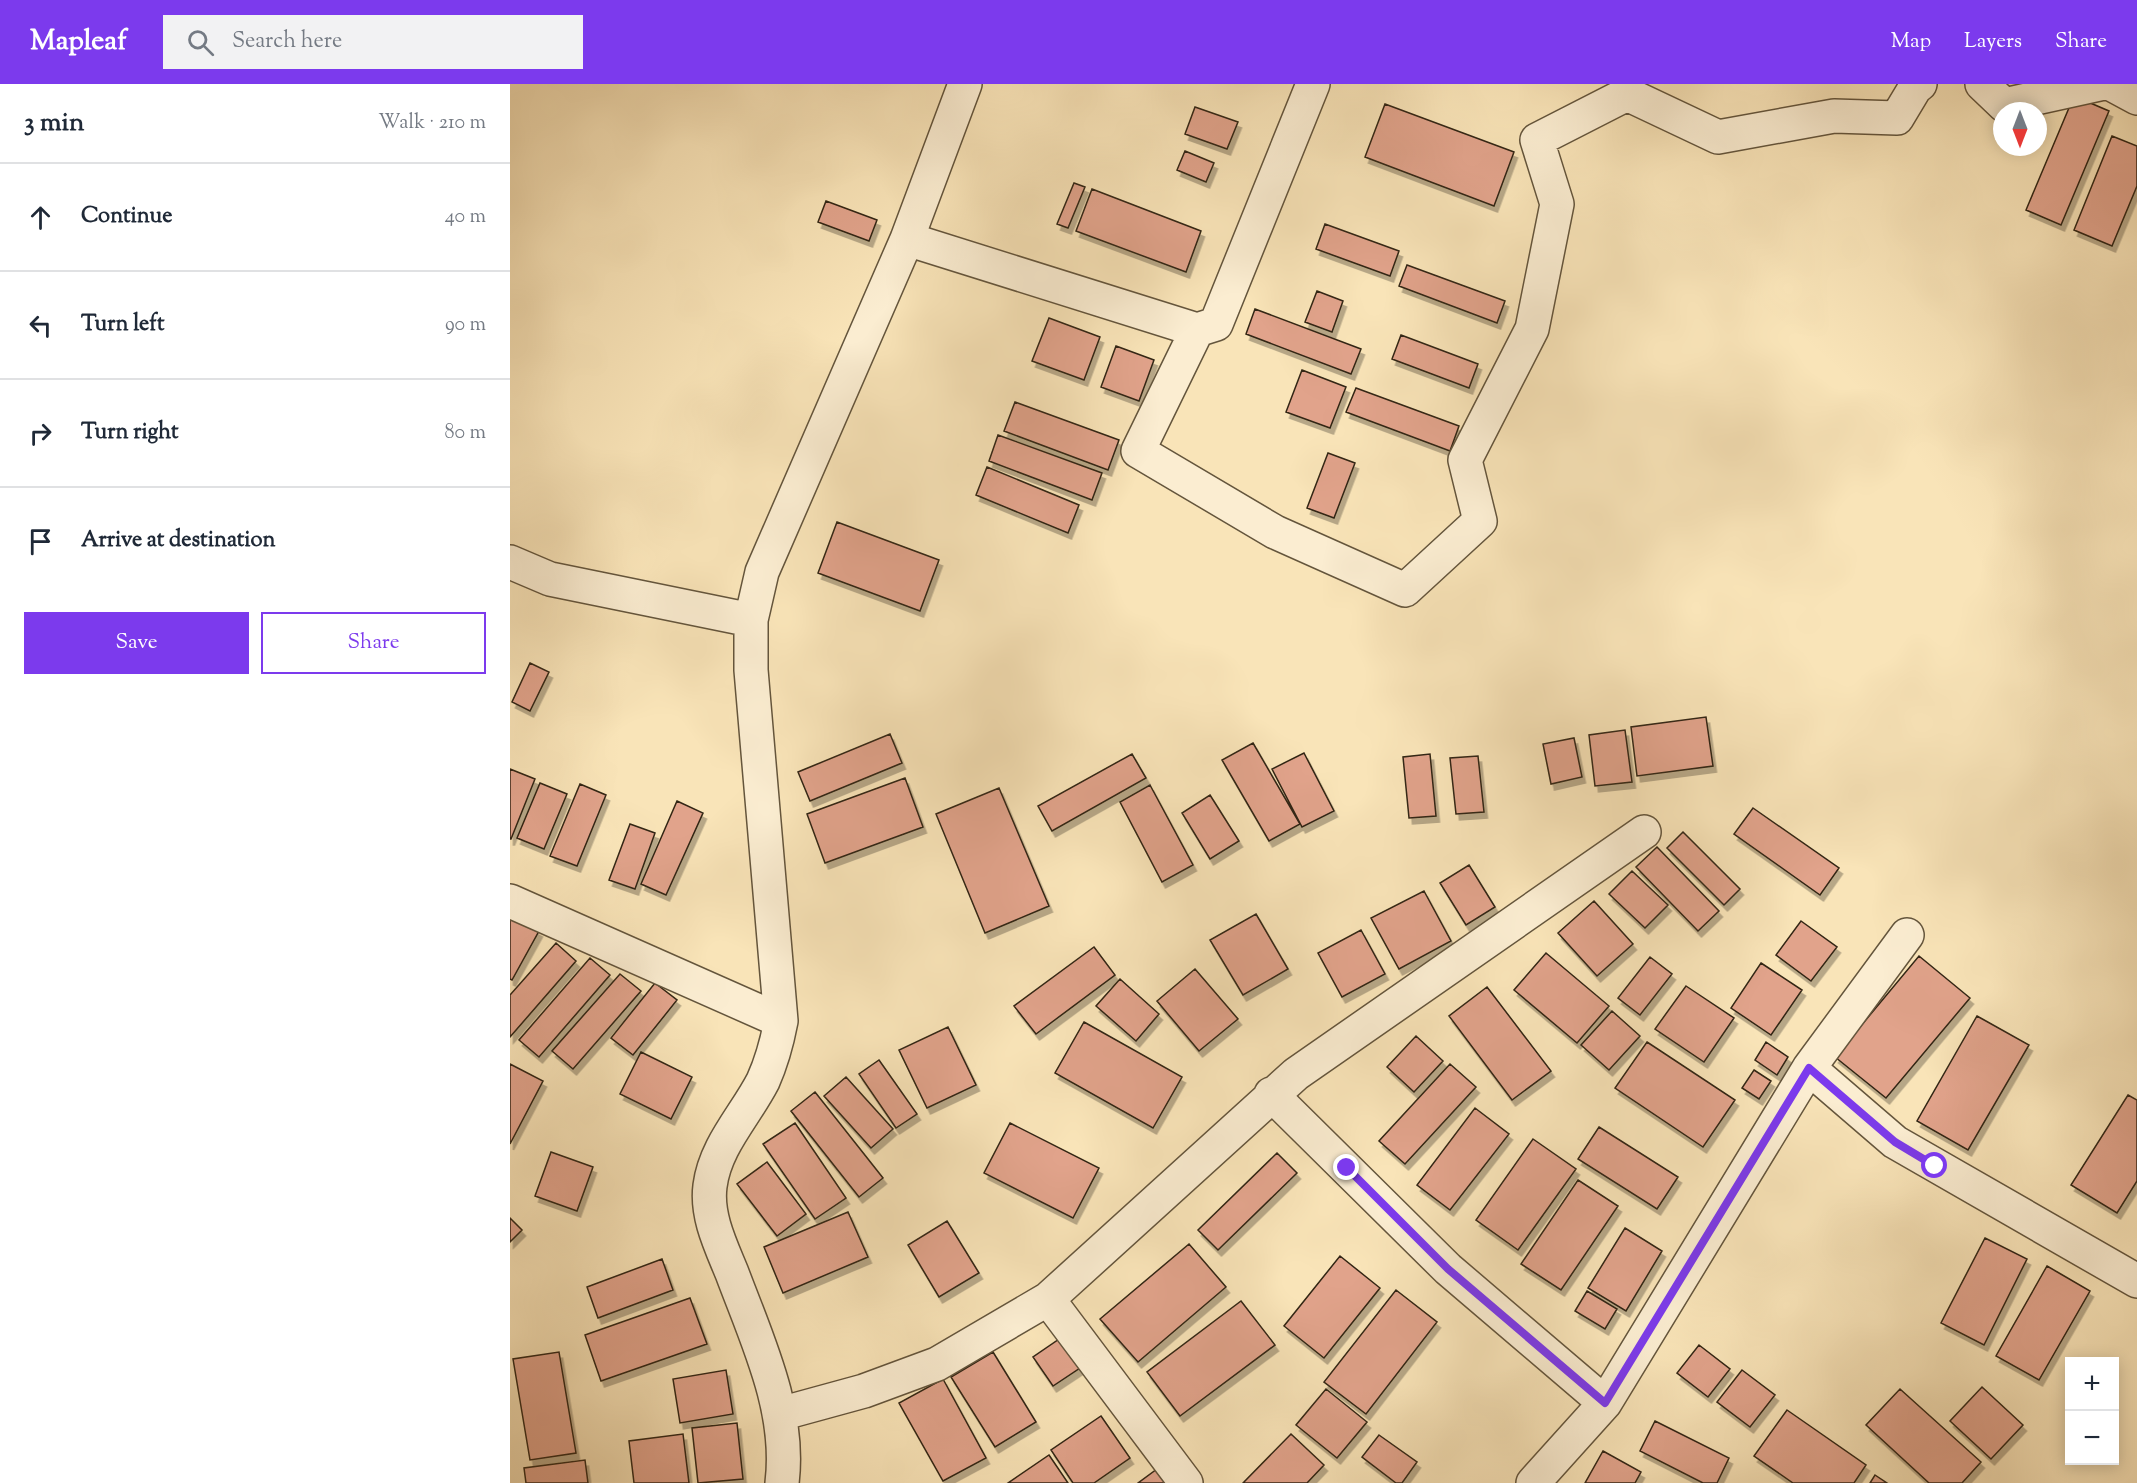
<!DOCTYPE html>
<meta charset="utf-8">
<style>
:root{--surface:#fff;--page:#f2f2f3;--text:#1f2937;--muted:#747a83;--line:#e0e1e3;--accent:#7c3aed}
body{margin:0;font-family:"Sorts Mill Goudy",serif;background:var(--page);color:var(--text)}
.controls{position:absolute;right:18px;bottom:18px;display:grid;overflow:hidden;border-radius:0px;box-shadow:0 3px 15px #0003}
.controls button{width:54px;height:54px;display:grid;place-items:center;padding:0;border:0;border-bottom:2px solid var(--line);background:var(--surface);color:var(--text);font:30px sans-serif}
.compass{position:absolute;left:1483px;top:18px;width:54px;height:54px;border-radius:50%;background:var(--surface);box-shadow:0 3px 15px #0003;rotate:180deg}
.stop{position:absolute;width:18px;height:18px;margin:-14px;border:4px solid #7c3aed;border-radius:50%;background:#fff}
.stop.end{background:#7c3aed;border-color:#fff;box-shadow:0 2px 6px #0008}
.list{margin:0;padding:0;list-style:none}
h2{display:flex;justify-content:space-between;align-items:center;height:78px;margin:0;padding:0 24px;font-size:26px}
h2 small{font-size:20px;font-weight:400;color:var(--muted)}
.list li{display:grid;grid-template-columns:39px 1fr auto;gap:18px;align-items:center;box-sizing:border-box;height:108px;padding:0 24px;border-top:2px solid var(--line)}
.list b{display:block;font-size:22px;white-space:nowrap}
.list em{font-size:20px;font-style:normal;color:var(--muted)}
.actions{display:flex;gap:12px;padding:18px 24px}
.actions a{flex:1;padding:14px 0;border:2px solid var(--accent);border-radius:0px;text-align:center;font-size:21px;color:var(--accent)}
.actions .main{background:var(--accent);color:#fff}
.icon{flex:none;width:33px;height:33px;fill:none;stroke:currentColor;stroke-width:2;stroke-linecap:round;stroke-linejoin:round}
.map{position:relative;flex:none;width:1627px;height:1399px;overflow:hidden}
header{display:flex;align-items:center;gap:36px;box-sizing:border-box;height:84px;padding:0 30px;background:var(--accent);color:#fff}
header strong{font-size:28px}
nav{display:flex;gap:33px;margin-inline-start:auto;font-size:21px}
.search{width:420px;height:54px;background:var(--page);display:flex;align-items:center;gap:15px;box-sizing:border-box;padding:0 21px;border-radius:0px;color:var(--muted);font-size:22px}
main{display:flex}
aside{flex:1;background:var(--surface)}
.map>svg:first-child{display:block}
.building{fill:#e1a38b;stroke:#322513;stroke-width:1.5;filter:url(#shadow)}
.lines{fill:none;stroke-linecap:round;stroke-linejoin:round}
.minor-casing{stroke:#64553c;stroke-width:36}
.minor{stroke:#fbedd1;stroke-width:33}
.route{stroke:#7c3aed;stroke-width:8}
</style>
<header>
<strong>Mapleaf</strong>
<div class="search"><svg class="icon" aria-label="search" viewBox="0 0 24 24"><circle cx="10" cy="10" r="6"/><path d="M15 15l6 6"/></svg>Search here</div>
<nav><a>Map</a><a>Layers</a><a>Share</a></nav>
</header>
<main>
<aside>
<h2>3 min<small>Walk · 210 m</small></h2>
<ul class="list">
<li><svg class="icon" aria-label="ahead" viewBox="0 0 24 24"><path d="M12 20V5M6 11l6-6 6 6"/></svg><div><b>Continue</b></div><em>40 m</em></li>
<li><svg class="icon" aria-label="left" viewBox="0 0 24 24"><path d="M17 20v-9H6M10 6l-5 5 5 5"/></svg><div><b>Turn left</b></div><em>90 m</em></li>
<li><svg class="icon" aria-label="right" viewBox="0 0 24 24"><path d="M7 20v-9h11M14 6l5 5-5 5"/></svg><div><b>Turn right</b></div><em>80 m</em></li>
<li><svg class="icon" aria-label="arrive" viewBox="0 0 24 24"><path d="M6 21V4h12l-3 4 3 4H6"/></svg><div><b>Arrive at destination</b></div></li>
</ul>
<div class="actions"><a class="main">Save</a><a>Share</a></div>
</aside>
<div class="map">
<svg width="1627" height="1399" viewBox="0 0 1627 1399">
<defs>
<filter id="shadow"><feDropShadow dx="3.5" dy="6" stdDeviation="0" flood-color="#0004"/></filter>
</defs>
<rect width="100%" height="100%" fill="#f9e4b8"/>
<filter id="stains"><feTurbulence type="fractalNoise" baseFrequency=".00333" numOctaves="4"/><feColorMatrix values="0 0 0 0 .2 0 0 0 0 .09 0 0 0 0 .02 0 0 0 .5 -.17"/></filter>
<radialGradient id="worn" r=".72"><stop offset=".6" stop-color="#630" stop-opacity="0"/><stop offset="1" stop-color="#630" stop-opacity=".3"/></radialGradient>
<path class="building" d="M1564,12l35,15 -48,114 -35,-15z
M875,20l129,48 -20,54 -129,-49z
M685,23l43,15 -11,27 -42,-15z
M1602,52l25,10v40l-25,60 -38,-16z
M675,67l29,12 -8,19 -29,-12z
M564,99l11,4 -17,41 -11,-4z
M582,105l109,42 -15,41 -110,-41z
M316,117l51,19 -8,21 -51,-19z
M815,140l74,27 -9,25 -74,-27z
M897,181l98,36 -8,22 -98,-37z
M807,207l26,10 -11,31 -27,-10z
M745,225l106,40 -10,25 -105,-40z
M539,234l51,19 -16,43 -52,-19z
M891,251l77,29 -9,24 -77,-29z
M606,262l38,14 -15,41 -38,-14z
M792,286l44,17 -16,41 -44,-16z
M846,304l103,38 -9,25 -104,-39z
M505,318l104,38 -11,30 -104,-39z
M488,351l104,38 -10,27 -103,-39z
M818,369l27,10 -21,55 -27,-10z
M477,383l92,38 -11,28 -92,-38z
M327,438l102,38 -19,51 -102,-38z
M20,579l19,9 -19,39 -18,-9z
M1196,633l7,49 -76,10 -6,-49z
M1115,646l7,52 -37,4 -6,-51z
M380,650l12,29 -92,38 -12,-29z
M1064,654l8,39 -31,7 -8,-40z
M743,659l47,81 -31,17 -47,-81z
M794,669l30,58 -32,16 -30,-58z
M622,670l14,24 -94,53 -14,-25z
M920,670l6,62 -27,2 -6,-61z
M968,672l6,56 -28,2 -6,-56z
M0,685l25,10 -24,60h-1z
M395,694l18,49 -98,36 -18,-49z
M30,699l27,11 -23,55 -27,-11z
M70,700l26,11 -29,71 -27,-10z
M640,701l43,80 -31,17 -42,-80z
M489,704l50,118 -64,27 -49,-119z
M700,711l29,46 -29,18 -28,-46z
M167,717l26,12 -37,82 -25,-11z
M1243,724l86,60 -19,27 -86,-61z
M120,740l25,9 -20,56 -26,-9z
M1173,748l57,57 -16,16 -57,-57z
M1147,763l62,64 -21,20 -62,-64z
M959,781l26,42 -29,18 -26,-42z
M1122,787l36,34 -23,23 -36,-34z
M914,807l27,50 -52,28 -28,-51z
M1084,817l39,43 -36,32 -39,-43z
M746,830l32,55 -45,26 -33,-55z
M0,831l29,16 -27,49 -2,-1z
M1291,837l36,26 -26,34 -35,-26z
M851,846l24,44 -43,23 -24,-44z
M46,859l20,18 -66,76v-42z
M584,863l21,28 -79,59 -22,-28z
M1036,869l63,53 -32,37 -63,-53z
M1409,872l51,42 -84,100 -51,-41z
M1140,873l22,17 -32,41 -22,-17z
M80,874l20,17 -71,82 -20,-17z
M1251,879l41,27 -31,45 -40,-27z
M685,885l43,50 -39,32 -42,-50z
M110,890l21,17 -68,78 -21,-18z
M610,895l39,35 -23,27 -40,-35z
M145,899l22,17 -44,55 -22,-17z
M1176,902l48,32 -30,44 -49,-33z
M977,903l64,84 -39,29 -63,-84z
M1102,927l28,25 -31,34 -28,-25z
M1467,932l52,29 -61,105 -51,-29z
M574,938l98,55 -29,51 -98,-55z
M438,943l28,58 -49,23 -28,-58z
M906,952l27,25 -29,31 -27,-25z
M1137,958l88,58 -32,47 -88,-59z
M1256,958l22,15 -11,18 -22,-15z
M131,968l51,25 -21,42 -51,-25z
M369,976l38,54 -21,14 -37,-54z
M0,980l33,17 -33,63z
M940,980l26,23 -71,77 -26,-23z
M1244,986l17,11 -12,18 -17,-11z
M336,993l47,52 -22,19 -47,-52z
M305,1008l68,86 -24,19 -68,-86z
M1618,1011l9,5v81l-20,32 -46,-28z
M965,1024l34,26 -59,76 -33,-25z
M285,1039l51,75 -31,21 -52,-75z
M500,1039l89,45 -26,50 -89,-45z
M1089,1043l79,50 -21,32 -79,-50z
M1023,1055l43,30 -58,81 -42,-30z
M41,1068l42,15 -16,44 -42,-15z
M767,1069l20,20 -79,77 -20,-20z
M257,1078l39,52 -29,22 -40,-52z
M1068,1096l40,26 -57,84 -40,-26z
M338,1128l20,45 -85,36 -19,-46z
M0,1134l12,12 -12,12z
M437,1137l32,52 -40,24 -31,-52z
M1115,1144l37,23 -36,60 -38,-23z
M1475,1154l42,21 -43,86 -43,-22z
M679,1160l37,43 -88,75 -38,-43z
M830,1172l40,32 -56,70 -40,-32z
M152,1175l11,31 -75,28 -11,-31z
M1537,1182l43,25 -51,89 -43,-24z
M886,1206l41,32 -71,92 -42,-32z
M1077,1207l30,18 -12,20 -30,-18z
M180,1214l17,46 -106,37 -16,-46z
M731,1217l34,44 -95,71 -33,-44z
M558,1249l21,29 -36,24 -20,-29z
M1189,1261l31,24 -22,28 -31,-24z
M49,1268l17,101 -46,7 -17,-101z
M483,1268l43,70 -41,25 -44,-70z
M216,1286l7,44 -53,9 -7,-44z
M1232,1286l33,25 -25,32 -33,-25z
M433,1295l43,79 -43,23 -44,-78z
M1472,1303l41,38 -32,34 -41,-38z
M816,1305l41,33 -30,36 -41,-33z
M1390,1305l81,73 -19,21h-33l-63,-58z
M1277,1326l79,55 -12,18h-61l-39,-27z
M591,1332l29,42 -36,25h-21l-22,-33z
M1145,1337l74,37 -12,25h-14l-63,-32z
M227,1339l6,56 -45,4 -6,-55z
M173,1350l6,49h-55l-5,-42z
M781,1350l33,31 -17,18h-64z
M869,1351l38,27 -15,21h-6l-34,-26z
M1093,1367l38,21 -6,11h-50z
M539,1371l19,28h-60z
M75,1376l3,23h-62l-2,-15z
M647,1385l11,14h-30z
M1365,1391l12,8h-17z"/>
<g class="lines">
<defs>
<path id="minor" d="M1472,0l22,21 96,-21
M1601,0l26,14
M397,155l290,91 19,-6 97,-240
M687,246l-59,121 137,81 130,58 75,-69 -15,-61 67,-131 25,-125 -20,-64 90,-46 91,43 116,-21 63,2 18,-30 5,-4
M0,478l40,17 201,41
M0,817l271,120
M1299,984l86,74 242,139
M761,1010l177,175 157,134
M538,1215l138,184
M270,1330l84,-23 73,-27 111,-65 248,-225 348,-242
M272,1399c9,-73 -25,-143 -50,-210 -11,-27 -26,-57 -22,-87 5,-40 35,-70 53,-105 9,-20 14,-39 18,-60l-30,-351v-50l11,-48 145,-333 58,-155
M1023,1399l72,-80 204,-335 98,-133"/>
</defs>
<use href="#minor" class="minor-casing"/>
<use href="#minor" class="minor"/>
</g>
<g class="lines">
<path class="route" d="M837,1084l101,101 157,134 204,-335 86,74 40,24"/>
</g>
<rect width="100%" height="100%" filter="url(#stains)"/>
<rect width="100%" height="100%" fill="url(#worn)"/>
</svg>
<div class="controls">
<button>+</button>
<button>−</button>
</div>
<svg class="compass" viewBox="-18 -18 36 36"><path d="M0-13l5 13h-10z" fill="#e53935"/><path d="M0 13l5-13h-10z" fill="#747a83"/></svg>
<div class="stop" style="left:1425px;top:1082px"></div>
<div class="stop end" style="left:837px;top:1084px"></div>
</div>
</main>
